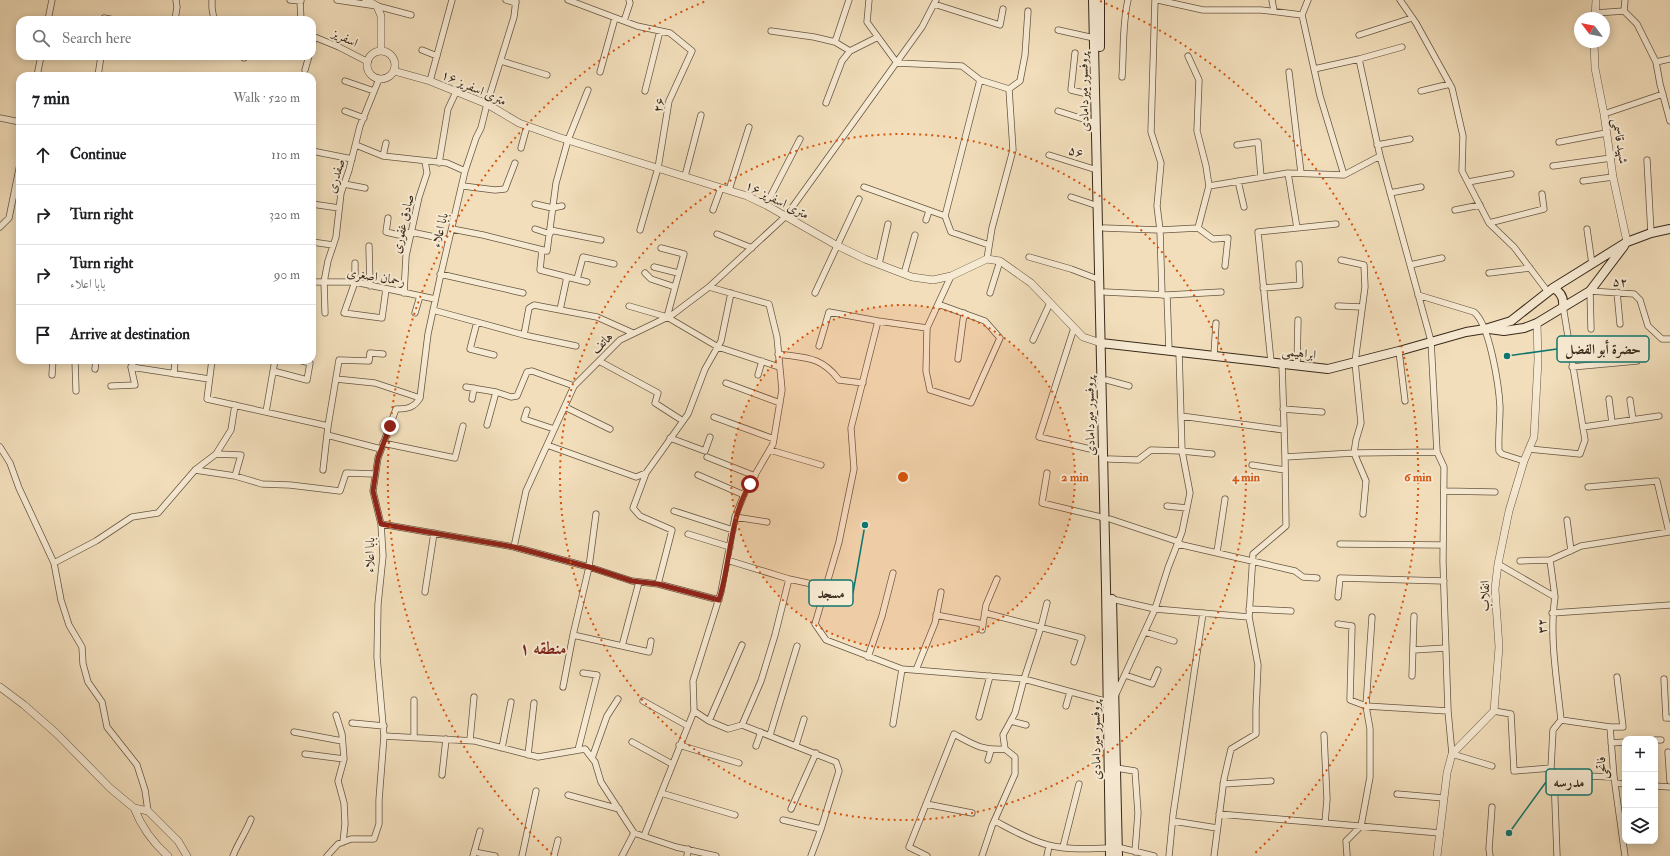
<!DOCTYPE html>
<meta charset="utf-8">
<style>
:root{--surface:#fff;--page:#f2f2f2;--text:#202124;--muted:#757577;--line:#e0e0e0}
body{margin:0;font-family:"IM FELL Double Pica",Amiri,serif;background:var(--page);color:var(--text)}
.controls{position:absolute;right:12px;bottom:12px;display:grid;overflow:hidden;border-radius:8px;box-shadow:0 2px 10px #0003}
.controls button{width:36px;height:36px;display:grid;place-items:center;padding:0;border:0;border-bottom:1px solid var(--line);background:var(--surface);color:var(--text);font:20px sans-serif}
.compass{position:absolute;left:1574px;top:12px;width:36px;height:36px;border-radius:50%;background:var(--surface);box-shadow:0 2px 10px #0003;rotate:302deg}
.stop{position:absolute;width:12px;height:12px;margin:-9px;border:3px solid #8f2418;border-radius:50%;background:#fff}
.stop.end{background:#8f2418;border-color:#fff;box-shadow:0 1px 4px #0008}
.list{margin:0;padding:0;list-style:none}
h2{display:flex;justify-content:space-between;align-items:center;height:52px;margin:0;padding:0 16px;font-size:17px}
h2 small{font-size:13px;font-weight:400;color:var(--muted)}
.list li{display:grid;grid-template-columns:26px 1fr auto;gap:12px;align-items:center;box-sizing:border-box;height:60px;padding:0 16px;border-top:1px solid var(--line)}
.list b{display:block;font-size:15px;white-space:nowrap}
.list p{margin:0;font-size:13px;white-space:nowrap;color:var(--muted)}
.list em{font-size:13px;font-style:normal;color:var(--muted)}
.icon{flex:none;width:22px;height:22px;fill:none;stroke:currentColor;stroke-width:2;stroke-linecap:round;stroke-linejoin:round}
.map{position:relative;flex:none;width:1670px;height:856px;overflow:hidden}
.search{position:absolute;background:var(--surface);box-shadow:0 2px 10px #0003;left:16px;top:16px;width:300px;height:44px;display:flex;align-items:center;gap:10px;box-sizing:border-box;padding:0 14px;border-radius:12px;color:var(--muted);font-size:15px}
.panel{position:absolute;background:var(--surface);box-shadow:0 2px 10px #0003;left:16px;top:72px;width:300px;height:292px;border-radius:12px}
.map>svg:first-child{display:block}
.lines{fill:none;stroke-linecap:round;stroke-linejoin:round}
.minor-casing{stroke:#665642;stroke-width:7}
.tertiary-casing{stroke:#665642;stroke-width:8}
.secondary-casing{stroke:#38291a;stroke-width:10}
.minor{stroke:#f7ead3;stroke-width:5.5}
.tertiary{stroke:#f7ead3;stroke-width:7}
.secondary{stroke:#f7ead3;stroke-width:8}
.route{stroke:#8f2418;stroke-width:5}
.ring{fill:none;stroke:#d6540d;stroke-width:2;stroke-dasharray:2 4}
.labels{text-anchor:middle;dominant-baseline:central;stroke-width:4;stroke-linejoin:round;paint-order:stroke}
.street-label{font-size:13px;fill:#38291a;stroke:#f7ead3}
.district-label{font-size:17px;font-weight:bold;fill:#7a1f14;stroke:#f7ead3}
.centre{fill:#d6540d;stroke:#f7ead3;stroke-width:2}
.ring-label{font-size:12px;text-anchor:middle;font-weight:bold;fill:#d6540d;stroke:#f7ead3;stroke-width:4;stroke-linejoin:round;paint-order:stroke}
.leader{fill:none;stroke:#0f766e;stroke-width:1.5}
.callout-dot{fill:#0f766e;stroke:#f7ead3;stroke-width:1.5}
.callout{fill:#f7ead3;stroke:#0f766e;stroke-width:1.5}
.callout-label{font-size:14px;text-anchor:middle;font-weight:bold;fill:#38291a}
</style>
<div class="map">
<svg width="1670" height="856" viewBox="0 0 1670 856">
<rect width="100%" height="100%" fill="#f2debb"/>
<filter id="stains"><feTurbulence type="fractalNoise" baseFrequency=".005" numOctaves="4"/><feColorMatrix values="0 0 0 0 .2 0 0 0 0 .09 0 0 0 0 .02 0 0 0 .5 -.17"/></filter>
<radialGradient id="worn" r=".72"><stop offset=".6" stop-color="#630" stop-opacity="0"/><stop offset="1" stop-color="#630" stop-opacity=".3"/></radialGradient>
<g class="lines">
<defs>
<path id="minor" d="M212,0v8l2,12
M290,0l11,1
M300,0l1,20
M337,0l40,6 34,9
M506,0l10,3
M568,0l69,26 33,7 22,18 -23,50 -11,67 -18,62
M869,0l-2,22 30,41 65,3 18,14
M1155,0l-4,132 10,31 -4,43 3,24 2,65
M1158,0l45,10h58l41,5
M1272,0l2,11
M1308,0l-6,15 18,81 24,79
M1400,0l16,23 36,65 11,48 -1,35 27,52 25,24 34,45
M934,4l66,21 3,-16
M1624,11l1,-11
M1595,13l29,-2 13,13 19,38 4,22 10,37
M104,18l11,2
M48,20l4,-20
M175,20l2,-13 -1,-7
M624,21l6,-18 -1,-3
M1058,30l36,8
M771,31l43,6 21,5 15,9
M1359,35l53,-17
M312,36l27,11 29,15
M835,42l14,-42
M312,46l2,-9
M422,50l15,6
M1075,53l-4,37 25,6
M244,58v-2
M1359,59l21,97 51,185 6,111 7,15 -1,95 5,149 4,43 40,12
M501,61l46,14
M1656,62l14,-3
M1314,69l45,-10 43,-12
M305,70l4,-14
M600,72l15,-54
M1289,72l12,101
M37,76l4,-20
M98,76l3,-20
M1122,77c2,-26 0,-52 6,-77
M345,81l29,10
M430,81l22,-81
M1009,89l11,-8 5,-26 3,-44
M645,91l15,-60
M1421,91l29,-7
M312,95v3
M826,103l16,-42 8,-10 28,-14
M345,111l19,7
M1058,111l38,12
M1604,114l59,-20
M0,118l20,4
M1559,142l47,-9
M356,145l27,11 64,7 18,8
M1237,145l21,-3 3,35
M1377,145l33,-6
M521,148l6,-22
M312,151l40,8
M1049,155l48,15
M383,156l3,-13
M1647,160l4,73
M439,163l9,-54 8,-17
M1553,166l58,-8
M1288,173l9,55
M685,176l16,-61
M1238,181l6,26
M1583,181l30,-4
M1468,182l43,-8
M344,184l21,4
M463,186l32,4 10,-1 10,-26
M1209,186l79,-13 56,2 36,-19
M864,187l81,29 35,-136 29,9 4,61 -21,78 -5,31
M729,190l20,-63
M1390,193l31,-6
M1071,197l27,9
M312,204l27,4
M535,204l17,4 10,-2
M766,205l34,-66
M713,210l8,-22
M1455,210l25,-5
M945,216l6,16 38,13
M388,218l-2,14 13,3 12,-3 38,8
M926,220l3,-9
M1489,223l55,-14 -2,-15
M0,227l9,-9 11,-54
M1104,228l56,2 38,-2 11,-42 -3,-20 -9,-35 2,-51 -11,-24
M1198,228l15,11 15,-1 -3,28
M452,229l31,6 64,16 9,-68 12,-43 20,-50
M535,229l15,5
M1587,229l5,35
M550,230l51,10
M717,234l35,14
M312,242l21,3
M369,246l1,40
M661,248l23,6 -17,63
M542,250l-2,20 47,12
M1029,257l42,12 29,11
M1341,260l23,5 1,22 -10,75 6,61 -5,17 -2,13 12,28 -3,33
M355,263v19l-11,31 38,5 4,-29
M879,264l9,-40
M1410,265l32,-7
M20,266v1
M654,267l24,6
M645,273l6,6 24,8
M1489,273l41,-5
M440,274l83,19
M904,274l11,-39
M951,276l-24,52 -49,-7 -27,107 3,41 -15,73 -24,82 11,16 76,29 122,10 84,23
M577,279l6,-22 31,7
M312,282h43l80,17
M1263,288l37,-3 -1,-21
M1105,292l62,3 2,55
M1617,292l3,32
M404,293l2,-37 13,-59 8,-24 -2,-12
M815,293l44,-94
M990,293l10,-32
M1167,295l54,-3
M1418,295l56,17c16,13 25,75 26,95 0,15 -2,29 -1,44l3,3 22,7
M629,306l38,11 51,30 61,20
M1338,306l24,1
M433,310l91,25 52,11
M560,310l7,-33
M325,313l-1,-31 4,-21 8,-24 5,-44 8,-23 11,-44 19,-47
M415,313l5,-17
M477,322l-7,27 24,6
M927,328l-1,43 4,19 41,13 29,-65 -15,-17 -47,-17
M1074,328l-35,109 64,15
M1591,329l-1,-38 44,3 6,6 8,26 14,13h8
M524,335l5,-27 5,-3 63,12 36,16
M1033,340l17,-37
M819,346l10,-34 49,9
M1399,351l6,50
M778,354c27,4 43,2 61,26l24,3
M1214,355l2,-32
M958,359l6,-46
M75,360l1,31
M135,360l-4,7 78,12
M212,360l-5,39 121,27
M599,361l59,32 -3,10 28,18
M1271,362l-13,-130 78,-8
M1297,365l1,-45
M1572,367l65,-6
M95,369l1,-9
M273,371l34,9 3,-17 -11,-3
M174,374l1,-14
M52,375l1,-15
M758,375l4,-14
M336,379l39,4 45,15
M1107,380l22,6
M726,383l54,20
M111,386l24,-1 -4,-18
M466,387l30,5 15,5 6,-1 10,-24 5,-1 42,15
M472,399l2,-11
M1609,399l3,24
M1630,400l3,20
M565,407l45,22
M1283,409l39,3
M527,410l-3,9 30,10
M266,412l9,-52
M1181,416l103,14
M714,417l60,22
M487,425l9,-33
M1583,427l76,-11
M327,435l54,14
M670,438l35,13 5,-14
M383,443l72,15 8,-32
M547,445l89,32 10,-4 42,-59 17,-45 16,-28 10,-48
M0,447l10,16 9,25 35,75 7,37 8,25 13,22 1,17 5,18 14,20 5,25 30,38 8,25 3,21
M1529,449l51,5 5,-14 -22,-134
M770,450l51,15
M216,454l25,1 -6,21
M707,457l48,19
M1285,457l69,-4 83,-1
M1109,459l29,1 13,-10 31,1 -3,-100
M1252,465l33,5
M195,470l40,6 27,8 28,1 50,6 6,-18 29,1
M323,470l5,-44 11,-66 30,1 1,-8 13,1
M646,473l-13,35 7,8 32,14 -14,54
M1047,473l-5,30 63,15
M698,475l46,20
M1444,491l51,1
M1167,506l20,2
M674,511l59,19
M735,517l32,5
M1110,519l69,23
M1567,520l4,31
M381,524l133,23 75,20 43,14 26,3 61,16
M688,534l42,13
M1178,544l117,27 8,6 14,1
M1340,544l103,1
M514,547l12,-56 48,-105 46,-46 52,-25 37,-28 77,-71 136,-189 14,-27
M1217,552l8,-53
M727,560l62,19 37,8
M1520,561l30,-1
M54,563l42,-22 36,-24 26,-4 37,-43 21,-16 15,-24 4,-25
M1498,564l57,33c-6,40 2,82 6,123
M425,592l9,-59
M1338,597l2,-19 104,3
M1555,597l-5,-37 31,-14 88,-14 -12,-51 -69,6
M1112,599l43,10 94,8
M1249,609l42,2
M985,613l97,25 -8,24
M1552,613l118,-8
M936,615l47,9
M1372,617l-6,89 82,5
M1338,624l14,2 -2,74 16,6 4,23v48l-9,49 -15,15 1,14
M982,630l4,-25 11,-26
M1145,632l29,9
M573,635l76,17 2,-11
M622,646l17,-64
M1413,650l33,-2
M868,657l14,-41 11,-43
M916,670l19,-47 6,-31
M1125,675l27,9 6,-14
M1412,676l2,-60
M1664,679l2,39h4
M563,687l10,-52 16,-68 7,-53
M1115,696l40,-87 13,-41 14,-36 8,-39 -8,-42 30,3
M414,700v37
M643,701l45,25
M1066,706l4,-14
M694,711l15,10 19,8 14,-4 94,37 3,9 -18,58 -10,27
M1494,711l17,3 3,57 37,-3 3,7 60,2
M336,715l6,19 2,25 -6,22 6,22 1,21 -2,18
M979,717l11,-41
M1561,720l49,7 4,50 11,79
M709,721l33,-76
M1011,721l15,4
M352,723l32,3
M893,724l9,-55
M742,725l19,-44 14,-46 14,-56
M1610,727h13l-6,-50
M294,732l48,9
M770,735l27,-89
M1324,735l3,64 -2,24
M384,736l91,5 63,16 47,-8 10,13 6,20 33,51 -12,23
M470,740l4,-43
M1655,740h6
M632,742l40,22
M1611,743l14,-1
M679,745l60,18
M796,745l8,-26
M756,746l5,-14
M502,748l9,-46
M578,750l19,-75 -14,-2
M1668,752l2,29
M305,754l39,5
M528,755l6,-52
M592,758l15,-42 11,-17
M988,760l3,-10
M1116,768l19,3 3,42 -3,39
M1551,768l2,-38 8,-10
M442,775l4,-36
M1554,775l3,81
M1615,783l10,1
M1223,784l48,-3
M1655,786l15,1
M661,793l74,22
M1397,794l47,4
M568,795l51,14
M926,804l46,9
M791,809l25,-56
M1219,814l221,19
M783,820l38,9
M995,821c17,9 34,19 53,24 20,5 42,4 62,3
M1173,821l44,7
M634,833l42,14 40,9
M644,836l50,-125 -1,-30 28,-89 14,-75 10,-25 28,-48 9,-54 -5,-53 -8,-33 -60,-17
M1063,847l16,-63
M1117,847l37,9
M474,852l21,4
M233,856c5,-13 13,-24 18,-37
M327,856l11,-12 13,-5h23l5,-15v-24l5,-64 -7,-79 1,-53 5,-48 -2,-32 -8,-33 5,-33 18,-49c11,0 18,-1 24,-11l8,-64 12,-56 25,-107 11,-33 5,-10 6,-24 27,-87 2,-17
M473,856l7,-25
M522,856l14,-65
M554,856l4,-16
M687,856l1,-7
M927,856l-18,-9 45,-113c20,11 29,17 51,15
M982,856l10,-30 23,-52v-17l-10,-8 -2,-14 12,-22 9,-34 17,-52 6,-24
M1047,856l2,-10
M1169,856l4,-41 30,-202
M1214,856l10,-77 7,-30 25,-15v-25l2,-44 -9,-48 4,-63 33,-28 -1,-69 -3,-94
M1490,856l-1,-7 3,-42"/>
<path id="tertiary" d="M366,0l11,6 4,10v35
M1595,18l1,-18
M1594,42l1,26 9,46 9,63 14,65
M367 65a14 14 0 1 1 28 0a14 14 0 1 1-28 0Z
M394,71l36,10 57,23 32,19 39,14 189,59 19,9 70,40 29,14 47,18 21,3 18,-4 36,-17 13,2 31,22 52,54 18,6
M0,687l24,18 32,28 54,55 24,20 14,3 30,30 9,15
M134,808c8,20 18,34 34,48
M1437,856l10,-83 5,-19 42,-43 5,-64 -4,-58 3,-25 11,-53 15,-50 10,-24 4,-77 -1,-37"/>
<path id="secondary" d="M1093,0l13,587 4,269
M1100,47v-47
M1553,288c8,4 11,10 10,18
M1489,329l15,2 20,-3 13,-5 53,-32 34,-45
M1101,343l227,26 71,-18 67,-19 19,-3 26,-8 42,-33 74,-46 24,-9 19,-4
M1112,599l6,257"/>
</defs>
<use href="#minor" class="minor-casing"/>
<use href="#tertiary" class="tertiary-casing"/>
<use href="#secondary" class="secondary-casing"/>
<use href="#minor" class="minor"/>
<use href="#tertiary" class="tertiary"/>
<use href="#secondary" class="secondary"/>
</g>
<g class="lines">
<path class="route" d="M390,426l-12,32 -5,33 8,33 133,23 75,20 43,14 26,3 61,16c12,-38 10,-81 31,-116"/>
</g>
<circle cx="903" cy="477" r="172" fill="#d6540d" fill-opacity=".12"/>
<g class="ring">
<circle cx="903" cy="477" r="172"/>
<circle cx="903" cy="477" r="343"/>
<path d="M552 854A515 515 0 0 1 706 1M1100 1A515 515 0 0 1 1254 854"/>
</g>
<g class="labels">
<g class="street-label">
<text transform="translate(345 38) rotate(26)">اسفریز</text>
<text transform="translate(474 88) rotate(24)">۱۶ متری اسفریز</text>
<text transform="translate(1084 92) rotate(-91)">پروفسور میردامادی</text>
<text transform="translate(659 105) rotate(-77)">۲۶</text>
<text transform="translate(1620 141) rotate(81)">شهید قاسمی</text>
<text transform="translate(1076 152) rotate(17)">۵۶</text>
<text transform="translate(336 176) rotate(-74)">صفدری</text>
<text transform="translate(777 200) rotate(27)">۱۶ متری اسفریز</text>
<text transform="translate(403 224) rotate(-77)">صادق غفوری</text>
<text transform="translate(440 230) rotate(-76)">بابا اعلاء</text>
<text transform="translate(376 277) rotate(9)">رحمان اصغری</text>
<text transform="translate(1620 282) rotate(4)">۵۲</text>
<text transform="translate(602 343) rotate(-43)">هاتف</text>
<text transform="translate(1299 353) rotate(7)">ابراهیمی</text>
<text transform="translate(1090 416) rotate(-91)">پروفسور میردامادی</text>
<text transform="translate(370 555) rotate(-89)">بابا اعلاء</text>
<text transform="translate(1485 596) rotate(-90)">انقلاب</text>
<text transform="translate(1542 626) rotate(-92)">۳۲</text>
<text transform="translate(1096 740) rotate(-91)">پروفسور میردامادی</text>
<text transform="translate(1602 768) rotate(-96)">فاتحی</text>
</g>
<g class="district-label">
<text x="543" y="648">منطقه ۱</text>
</g>
</g>
<circle cx="903" cy="477" r="6" class="centre"/>
<g class="ring-label">
<text x="1075" y="481">2 min</text>
<text x="1246" y="481">4 min</text>
<text x="1418" y="481">6 min</text>
</g>
<path class="leader" d="M1507 356L1557 349M865 525L853 593M1509 833L1546 782"/>
<g class="callout-dot">
<circle cx="1507" cy="356" r="4"/>
<circle cx="865" cy="525" r="4"/>
<circle cx="1509" cy="833" r="4"/>
</g>
<g class="callout">
<rect x="1557" y="336" width="92" height="26" rx="4"/>
<rect x="809" y="580" width="44" height="26" rx="4"/>
<rect x="1546" y="769" width="46" height="26" rx="4"/>
</g>
<g class="callout-label">
<text x="1603" y="354">حضرة أبو الفضل</text>
<text x="831" y="598">مسجد</text>
<text x="1569" y="787">مدرسه</text>
</g>
<rect width="100%" height="100%" filter="url(#stains)"/>
<rect width="100%" height="100%" fill="url(#worn)"/>
</svg>
<div class="controls">
<button>+</button>
<button>−</button>
<button><svg class="icon" aria-label="layers" viewBox="0 0 24 24"><path d="M12 4l9 5-9 5-9-5zM3 14l9 5 9-5"/></svg></button>
</div>
<svg class="compass" viewBox="-18 -18 36 36"><path d="M0-13l5 13h-10z" fill="#e53935"/><path d="M0 13l5-13h-10z" fill="#757577"/></svg>
<div class="stop" style="left:750px;top:484px"></div>
<div class="stop end" style="left:390px;top:426px"></div>
<div class="search"><svg class="icon" aria-label="search" viewBox="0 0 24 24"><circle cx="10" cy="10" r="6"/><path d="M15 15l6 6"/></svg>Search here</div>
<section class="panel">
<h2>7 min<small>Walk · 520 m</small></h2>
<ul class="list">
<li><svg class="icon" aria-label="ahead" viewBox="0 0 24 24"><path d="M12 20V5M6 11l6-6 6 6"/></svg><div><b>Continue</b></div><em>110 m</em></li>
<li><svg class="icon" aria-label="right" viewBox="0 0 24 24"><path d="M7 20v-9h11M14 6l5 5-5 5"/></svg><div><b>Turn right</b></div><em>320 m</em></li>
<li><svg class="icon" aria-label="right" viewBox="0 0 24 24"><path d="M7 20v-9h11M14 6l5 5-5 5"/></svg><div><b>Turn right</b><p>بابا اعلاء</p></div><em>90 m</em></li>
<li><svg class="icon" aria-label="arrive" viewBox="0 0 24 24"><path d="M6 21V4h12l-3 4 3 4H6"/></svg><div><b>Arrive at destination</b></div></li>
</ul>
</section>
</div>
